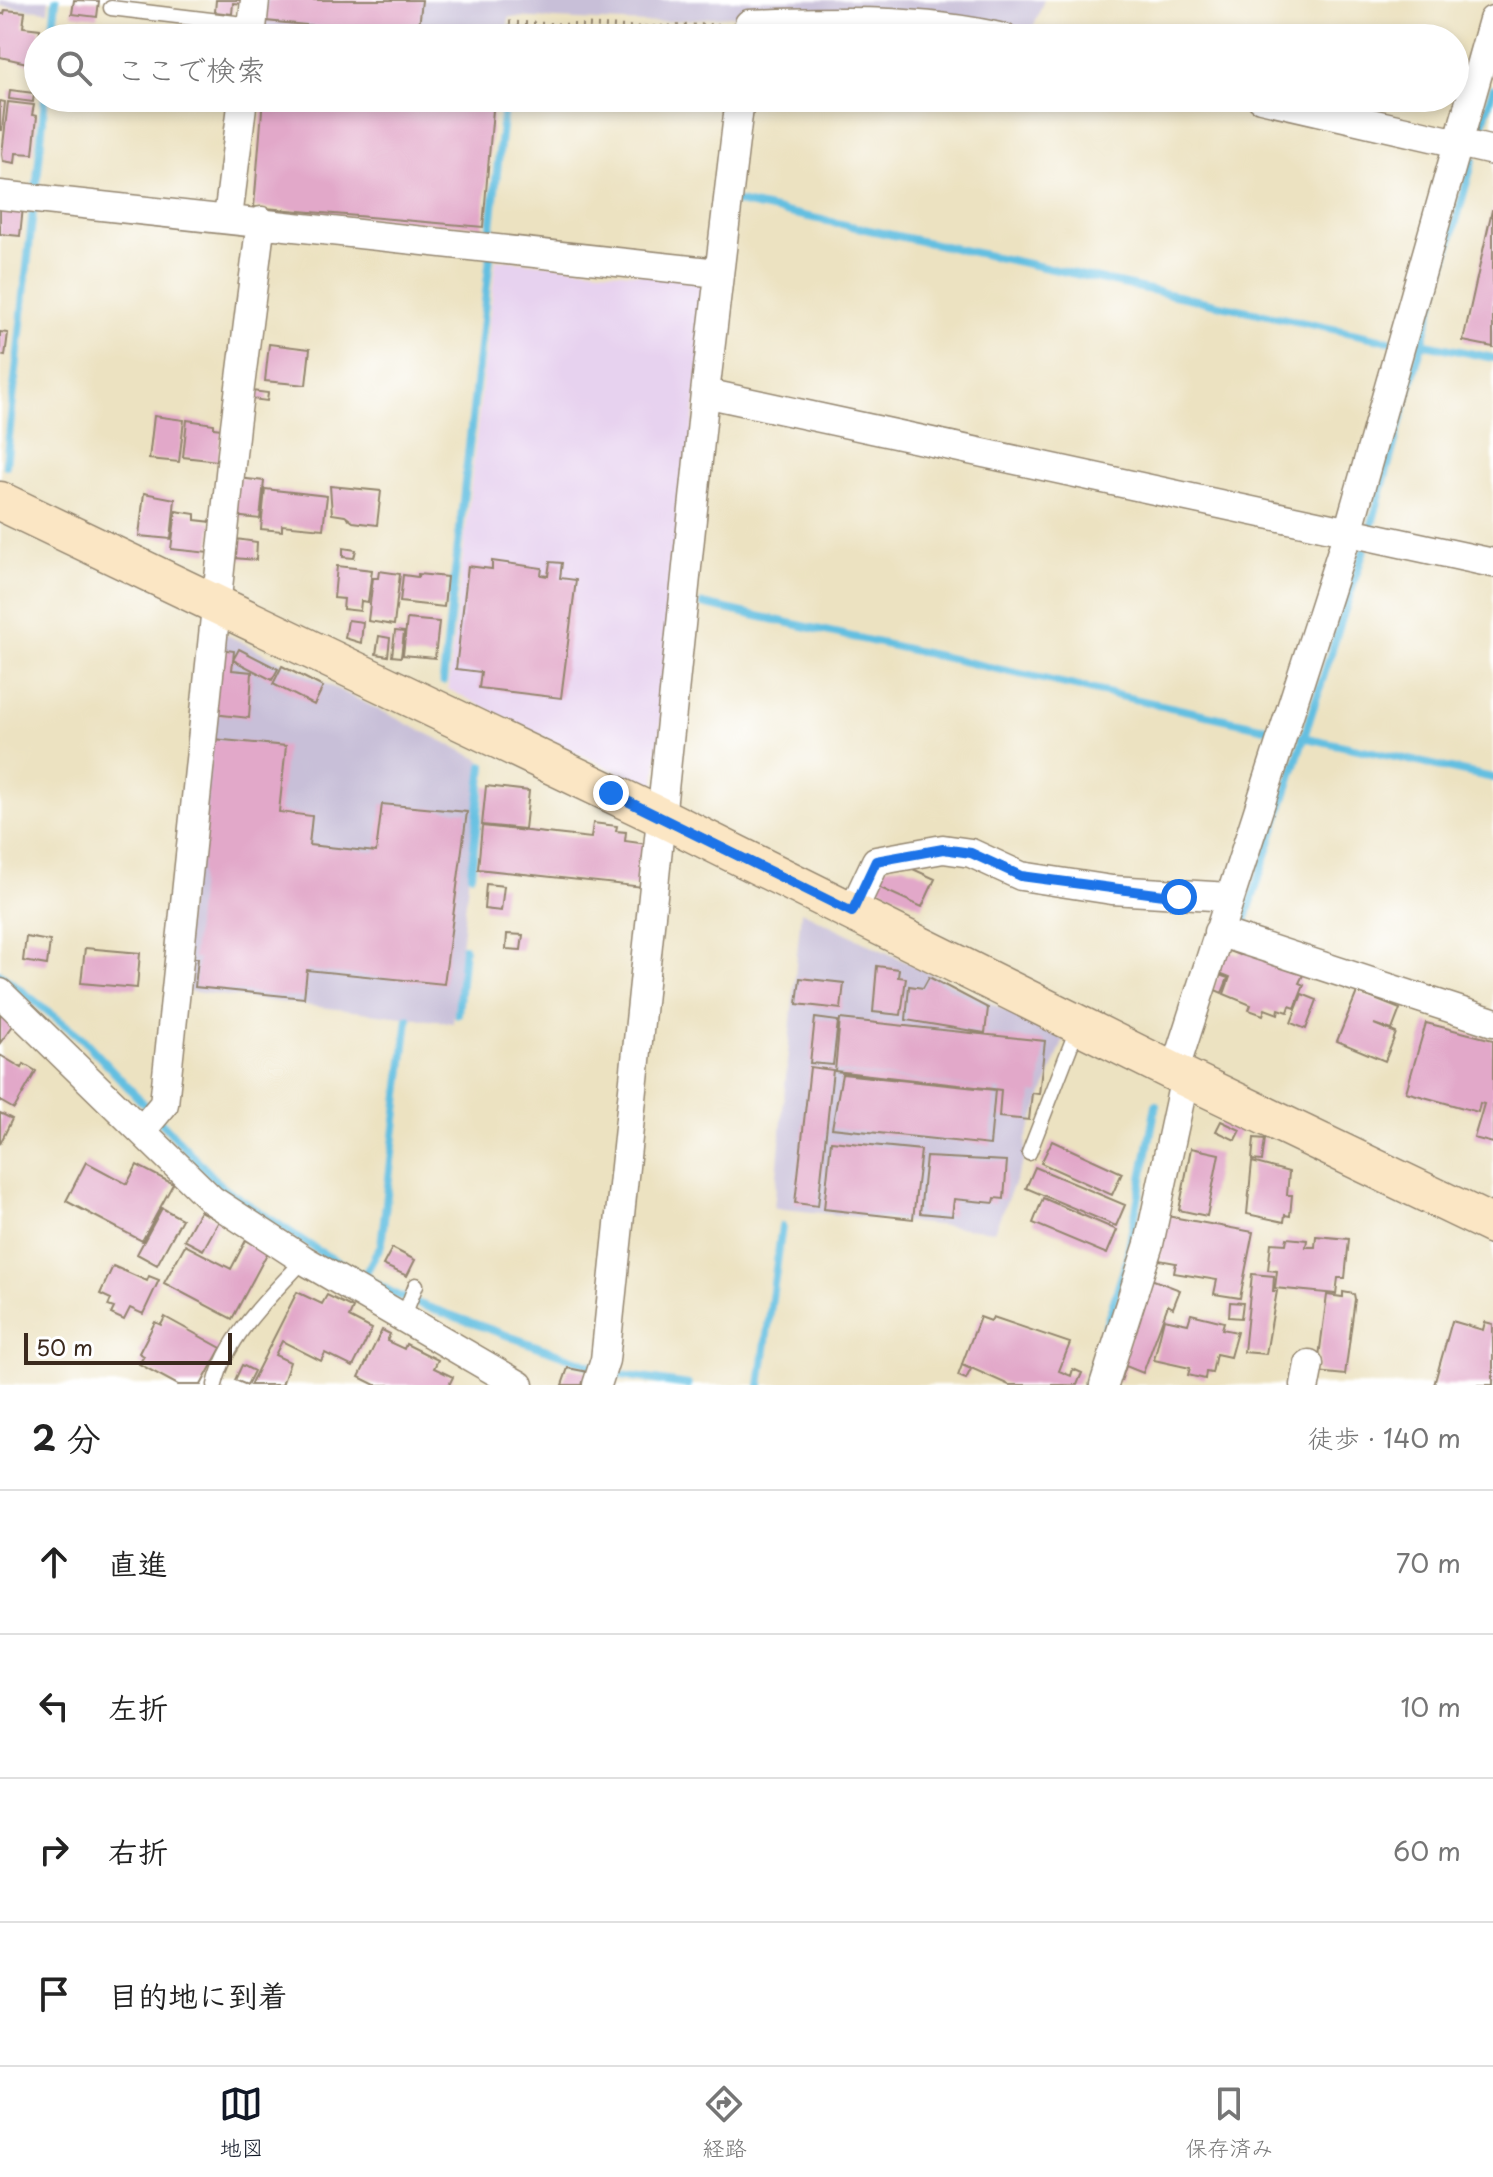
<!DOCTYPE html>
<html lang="ja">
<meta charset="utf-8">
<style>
:root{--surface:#fff;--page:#f2f2f2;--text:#222;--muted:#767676;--line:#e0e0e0;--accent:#111827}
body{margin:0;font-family:"Playpen Sans","Klee One",sans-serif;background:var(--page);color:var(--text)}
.scale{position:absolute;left:24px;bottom:20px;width:208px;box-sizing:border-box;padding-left:8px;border:4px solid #3b2a1e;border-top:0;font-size:22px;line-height:28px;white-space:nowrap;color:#3b2a1e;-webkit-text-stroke:6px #fff;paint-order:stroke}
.stop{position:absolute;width:24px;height:24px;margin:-18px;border:6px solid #1a73e8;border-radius:50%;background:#fff}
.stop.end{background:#1a73e8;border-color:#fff;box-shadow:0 2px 8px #0008}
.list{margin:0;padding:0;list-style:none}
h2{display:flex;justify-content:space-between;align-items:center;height:104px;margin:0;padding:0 32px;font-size:34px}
h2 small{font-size:26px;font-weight:400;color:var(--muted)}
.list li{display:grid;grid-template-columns:52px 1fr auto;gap:24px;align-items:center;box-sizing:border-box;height:144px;padding:0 32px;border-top:2px solid var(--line)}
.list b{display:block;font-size:30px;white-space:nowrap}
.list em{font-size:26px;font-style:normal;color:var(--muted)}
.icon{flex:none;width:44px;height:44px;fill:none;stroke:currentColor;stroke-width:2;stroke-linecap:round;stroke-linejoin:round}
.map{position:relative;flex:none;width:1493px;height:1385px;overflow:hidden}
.search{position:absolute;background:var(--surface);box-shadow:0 4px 12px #0003;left:24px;right:24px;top:24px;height:88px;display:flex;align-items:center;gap:20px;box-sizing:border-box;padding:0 28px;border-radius:44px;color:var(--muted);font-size:30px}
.sheet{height:680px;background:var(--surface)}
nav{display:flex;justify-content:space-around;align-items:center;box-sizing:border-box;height:112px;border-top:2px solid var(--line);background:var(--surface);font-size:22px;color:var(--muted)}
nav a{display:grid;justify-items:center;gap:4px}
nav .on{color:var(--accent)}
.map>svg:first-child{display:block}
.built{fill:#e7d2ef}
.industrial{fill:#c8bfd8}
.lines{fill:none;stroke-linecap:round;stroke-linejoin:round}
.stream{stroke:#64bfe1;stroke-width:8}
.building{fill:#e2a8c9}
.lane-casing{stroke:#948670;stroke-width:17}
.street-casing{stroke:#948670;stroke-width:31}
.secondary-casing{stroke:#948670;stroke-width:41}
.path{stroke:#948670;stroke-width:5;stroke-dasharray:2 6;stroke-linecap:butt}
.lane{stroke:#fff;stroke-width:14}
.street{stroke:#fff;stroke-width:28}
.secondary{stroke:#fbe6c4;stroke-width:38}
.route{stroke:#1a73e8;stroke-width:10}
</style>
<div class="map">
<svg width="1493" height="1385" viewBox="0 0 1493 1385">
<rect width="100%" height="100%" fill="#fff"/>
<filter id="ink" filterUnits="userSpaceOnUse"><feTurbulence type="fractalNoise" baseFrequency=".0125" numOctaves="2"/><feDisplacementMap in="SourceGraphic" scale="16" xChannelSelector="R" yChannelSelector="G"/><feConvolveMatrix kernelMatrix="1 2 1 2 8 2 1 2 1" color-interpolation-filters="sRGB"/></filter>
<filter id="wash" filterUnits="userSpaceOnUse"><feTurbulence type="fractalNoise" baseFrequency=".006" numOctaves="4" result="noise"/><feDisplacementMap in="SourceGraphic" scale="32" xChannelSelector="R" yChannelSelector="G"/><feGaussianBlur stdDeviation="1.8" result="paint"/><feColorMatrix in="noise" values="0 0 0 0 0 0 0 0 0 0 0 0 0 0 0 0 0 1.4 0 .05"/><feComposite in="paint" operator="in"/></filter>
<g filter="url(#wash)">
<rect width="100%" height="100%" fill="#ece2c1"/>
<path class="built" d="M496,259l212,22 -54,509 -206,-101z"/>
<path class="industrial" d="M0,0h49l-1,11 -48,-5z
M261,0h783l-15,38 -77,-20 -188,-5 -118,10 -137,-6 -3,21h-250z
M221,632l260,128 -28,263 -275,-33z
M801,911l263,128 -38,100 -2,21 -30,71 -220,-23z"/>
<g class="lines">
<path class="stream" d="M52,38l4,-38
M512,38v-8
M1480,134l13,-45
M36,191l9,-93
M738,202l651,139
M490,236l15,-138
M1421,343l72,15
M6,465l27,-255
M1372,524l101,-364
M703,604l567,125
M443,681l47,-424
M1302,737l191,41
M471,874l12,-108
M1244,924l120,-374
M0,974l82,64 140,149 95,63 81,46 24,9 193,69 73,11
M458,1014l6,-66
M364,1276l17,-31 27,-226
M760,1385l22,-159
M1087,1385l39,-122 30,-158"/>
</g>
<g id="blocks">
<path class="building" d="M74,0l25,1 -2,16 -25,-3z
M216,0h28v4l-11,-1 -1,11 -17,-2z
M268,0h154l-4,36 -152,-15z
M5,10l20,2 -2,15 17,2 -4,36 -36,-8v-43h4z
M269,29l80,7 -1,2h-80z
M10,90l24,3 -1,9 -24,-3z
M263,98h231l-11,129 -229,-20z
M0,101l5,1 -3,28h-2z
M8,102l26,3 -2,10 5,1 -4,38 -17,-1 -1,10 -12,-2 -1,-7z
M0,204l23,3 -3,29 -20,-2z
M1492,210h1v137l-30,-6z
M0,332l8,1 -3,23 -5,-1z
M269,344l41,5 -4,36 -41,-4z
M252,391l16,2 -1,8 -16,-2z
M154,416l30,4 -5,42 -30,-3z
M187,420l27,4v4l8,1 -4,32 -35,-4z
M238,478l26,3 -4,38 -27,-3z
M330,486l51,5 -4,34 -24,-3 -8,-6 -13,-2z
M265,489l62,7 -4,33 -41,-4v6l-21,-2z
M144,493l31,6 -4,40 -32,-3z
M176,511l19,3v6l17,2 -3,31 -38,-4z
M236,539l21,3 -1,18 -22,-2z
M343,548l13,2 -2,8 -11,-1z
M492,561l50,7 -1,7 7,1 2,-14 12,1 -2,15 16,2 -15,118 -82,-10 2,-16 -25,-3 12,-103 24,3z
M337,566l35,4 -4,32 -7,-1 -1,10 -17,-2 1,-10 -10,-1z
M379,571l21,3 -6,51 -26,-4 5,-43h5z
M418,574l29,3 -3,30 -44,-5 3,-27 15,2z
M407,619l32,3 -4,36 -32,-3z
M348,620l15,2 -2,21 -16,-5z
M395,631l9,1 -3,25 -9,-1z
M379,636l11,2 -2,18 -12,-2z
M220,649l14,2 -2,19 20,2 -3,46 -36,-4z
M239,649l39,20 -6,11 -39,-20z
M282,666l41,21 -9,18 -41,-21z
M213,739l73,7 -7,66 33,4 -3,29 67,7 6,-48 85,8 -23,172 -137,-14 -3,28 -109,-11 3,-29h-5z
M486,786l43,5 -4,38 -43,-4z
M593,823l24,3 -1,5 10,1 -1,9 22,3 -4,43 -165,-18 4,-43 109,12z
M904,865l31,14 -13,28 -46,-21 8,-18z
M486,884l18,2 -3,25 -17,-2z
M507,934l16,1 -2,15 -15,-1z
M26,937l24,4 -3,24 -24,-4z
M1243,946l60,29 -4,8 5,2 -9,23 -5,-2 -2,6 -9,-3 -1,5 -13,-5 -2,6 -14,-5 2,-5 -27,-11 6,-17 -13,-5 9,-22 13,5z
M85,948l55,5 -3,35 -56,-5z
M877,966l22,3 -1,8 8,1 -5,37 -28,-3z
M1219,975l9,3 -6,15 -9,-4z
M929,977l59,31 -3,25 -79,-13 3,-34 14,2z
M800,978l44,5 -3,26 -44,-5z
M1357,992l43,17 -8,21 -18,-6 22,9 -11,28 -48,-20z
M1302,994l15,6 -11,29 -15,-6z
M0,1012l15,11 -15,20z
M815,1018l23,3 -5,44 -23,-2z
M840,1019l205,22 -6,53 -7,-1 -3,27 -30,-3 2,-27 -166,-19z
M1426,1023l67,17v103l-19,-5 10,-34 -4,-1 -2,9 -72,-20z
M0,1055l22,13 2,-4 12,7 -22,38 -14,-8z
M810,1067l23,3 -15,136 -23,-3z
M842,1074l153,16 -5,55 -158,-17z
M0,1113l12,6 -12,25z
M1221,1121l19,9 -5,10 -19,-9z
M1254,1138l11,1 -3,22 -10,-1z
M831,1141l90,9 -8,69 -89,-10z
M1052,1141l70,32 -10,22 -71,-32z
M1191,1148l28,6 -12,62 -28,-6z
M926,1157l81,4 -3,38 -9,-1 -1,5 -40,-4 -2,17 -32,-3z
M86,1162l41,22 10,-19 36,19 -31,57 -76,-40z
M1252,1162l37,10 -2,23h5l-2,21 -5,-1 -1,7 -37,-8z
M1035,1167l90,38 -9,21 -90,-38z
M1043,1198l74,32 -10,24 -74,-31z
M162,1208l20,11 -25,46 -20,-11z
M200,1211l19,10 -16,29 -19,-10z
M1167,1216l86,16 -13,66 -26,-4 3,-14 -43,-7 2,-10 -17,-3z
M1316,1236l33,3 -4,39h-7l-2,16 -61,-6 2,-17 -9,-1 3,-27 15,1 1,-6 20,2 -1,7h9z
M246,1240l22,12 -36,67 -68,-36 21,-38 46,24z
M392,1248l23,12 -8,16 -24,-11z
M113,1266l34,15 2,-5 10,4 -16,34 -13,-6 -6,12 -13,-6 3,-6 -6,-2 3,-7 -11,-5z
M1252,1274l22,2 -1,15h4l-11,63 -22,-2z
M1151,1279l29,11 -7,18 -5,-3 -25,68 -17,-7 -5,15 -7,-2z
M297,1292l25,12 5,-9 26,13 -4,9 23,12 -19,38 -28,-14 -4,8 -39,-20 -7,14 15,7 -8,23h-32z
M1343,1292l11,2 1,5 -10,76 -28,-3 10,-77 16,2z
M1230,1302l13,1 -2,15 -12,-1z
M1191,1314l33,8 -2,7 15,3 -7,25 -14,-3 -4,19 -6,-1 -1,7 -17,-4 2,-7 -36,-8 10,-41 24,5z
M165,1317l56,31 -20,37h-23l-39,-21 5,-8 -5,-3 16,-31 6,3z
M980,1317l11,4 2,-4 77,26 -11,28 12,5 2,-7 9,4 -5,12h-68l-47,-21z
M1452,1321l31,9 2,-8 8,2v61h-59z
M382,1330l8,4 -3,7 17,8 2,-5 32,16 -4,8 19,9 -4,8h-74l-16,-8z
M242,1365l12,6 -7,14 -12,-5z
M962,1365l9,4 -5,10 -8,-3z
M568,1368l25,5 -4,12h-27z"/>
</g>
</g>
<g filter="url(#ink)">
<use href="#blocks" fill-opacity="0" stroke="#948670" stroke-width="2"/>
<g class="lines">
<defs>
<path id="lane" d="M111,8l141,17
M1029,1153l50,-129
M403,1318l13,-33
M215,1385c11,-48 56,-90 89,-125"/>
<path id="street" d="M251,38l4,-38
M748,38l1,-14c86,-3 171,-6 255,14
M1261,98l232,53
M0,195l718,78
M228,218l15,-120
M705,393l788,170
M852,912l24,-51 67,-12 28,4 50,23 91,14 118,7
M1218,932l275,90
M0,993l212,207 92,60 215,125
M1174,1072l174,-540 145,-512
M143,1129l21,-25 71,-678 26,-205
M597,1385l8,-25 100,-967 35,-295
M1104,1385l45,-141 36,-167
M1305,1385l4,-21"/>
<path id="secondary" d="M0,501l661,316 513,255 319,153"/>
</defs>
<use href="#lane" class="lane-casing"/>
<use href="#street" class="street-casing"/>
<use href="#secondary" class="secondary-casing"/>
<path class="path" d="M509,23l131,5 83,-3"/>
<use href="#lane" class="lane"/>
<use href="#street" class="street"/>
<use href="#secondary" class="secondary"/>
</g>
</g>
<g class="lines" filter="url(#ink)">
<path class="route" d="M611,793l241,119 24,-51 67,-12 28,4 50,23 158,21"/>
</g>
</svg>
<div class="scale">50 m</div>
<div class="stop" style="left:1179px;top:897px"></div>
<div class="stop end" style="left:611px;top:793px"></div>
<div class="search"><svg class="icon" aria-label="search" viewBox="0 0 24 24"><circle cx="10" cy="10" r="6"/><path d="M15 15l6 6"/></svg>ここで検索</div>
</div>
<section class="sheet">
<h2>2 分<small>徒歩 · 140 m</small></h2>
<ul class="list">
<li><svg class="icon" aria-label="ahead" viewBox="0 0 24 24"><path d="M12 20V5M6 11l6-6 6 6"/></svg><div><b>直進</b></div><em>70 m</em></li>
<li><svg class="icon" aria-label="left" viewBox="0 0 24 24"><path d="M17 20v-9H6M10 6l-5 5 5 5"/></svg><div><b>左折</b></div><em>10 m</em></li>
<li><svg class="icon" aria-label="right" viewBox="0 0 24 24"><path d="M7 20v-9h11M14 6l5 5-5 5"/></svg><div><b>右折</b></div><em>60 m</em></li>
<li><svg class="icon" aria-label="arrive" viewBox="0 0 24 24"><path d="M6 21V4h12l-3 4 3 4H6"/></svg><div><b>目的地に到着</b></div></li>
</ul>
</section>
<nav>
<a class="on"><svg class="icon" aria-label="map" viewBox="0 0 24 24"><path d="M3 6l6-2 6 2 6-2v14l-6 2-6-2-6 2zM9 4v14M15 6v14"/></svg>地図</a>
<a><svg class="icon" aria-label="directions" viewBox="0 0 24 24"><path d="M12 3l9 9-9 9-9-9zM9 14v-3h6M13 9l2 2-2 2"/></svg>経路</a>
<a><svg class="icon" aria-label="saved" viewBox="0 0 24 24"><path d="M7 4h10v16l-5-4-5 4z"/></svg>保存済み</a>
</nav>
